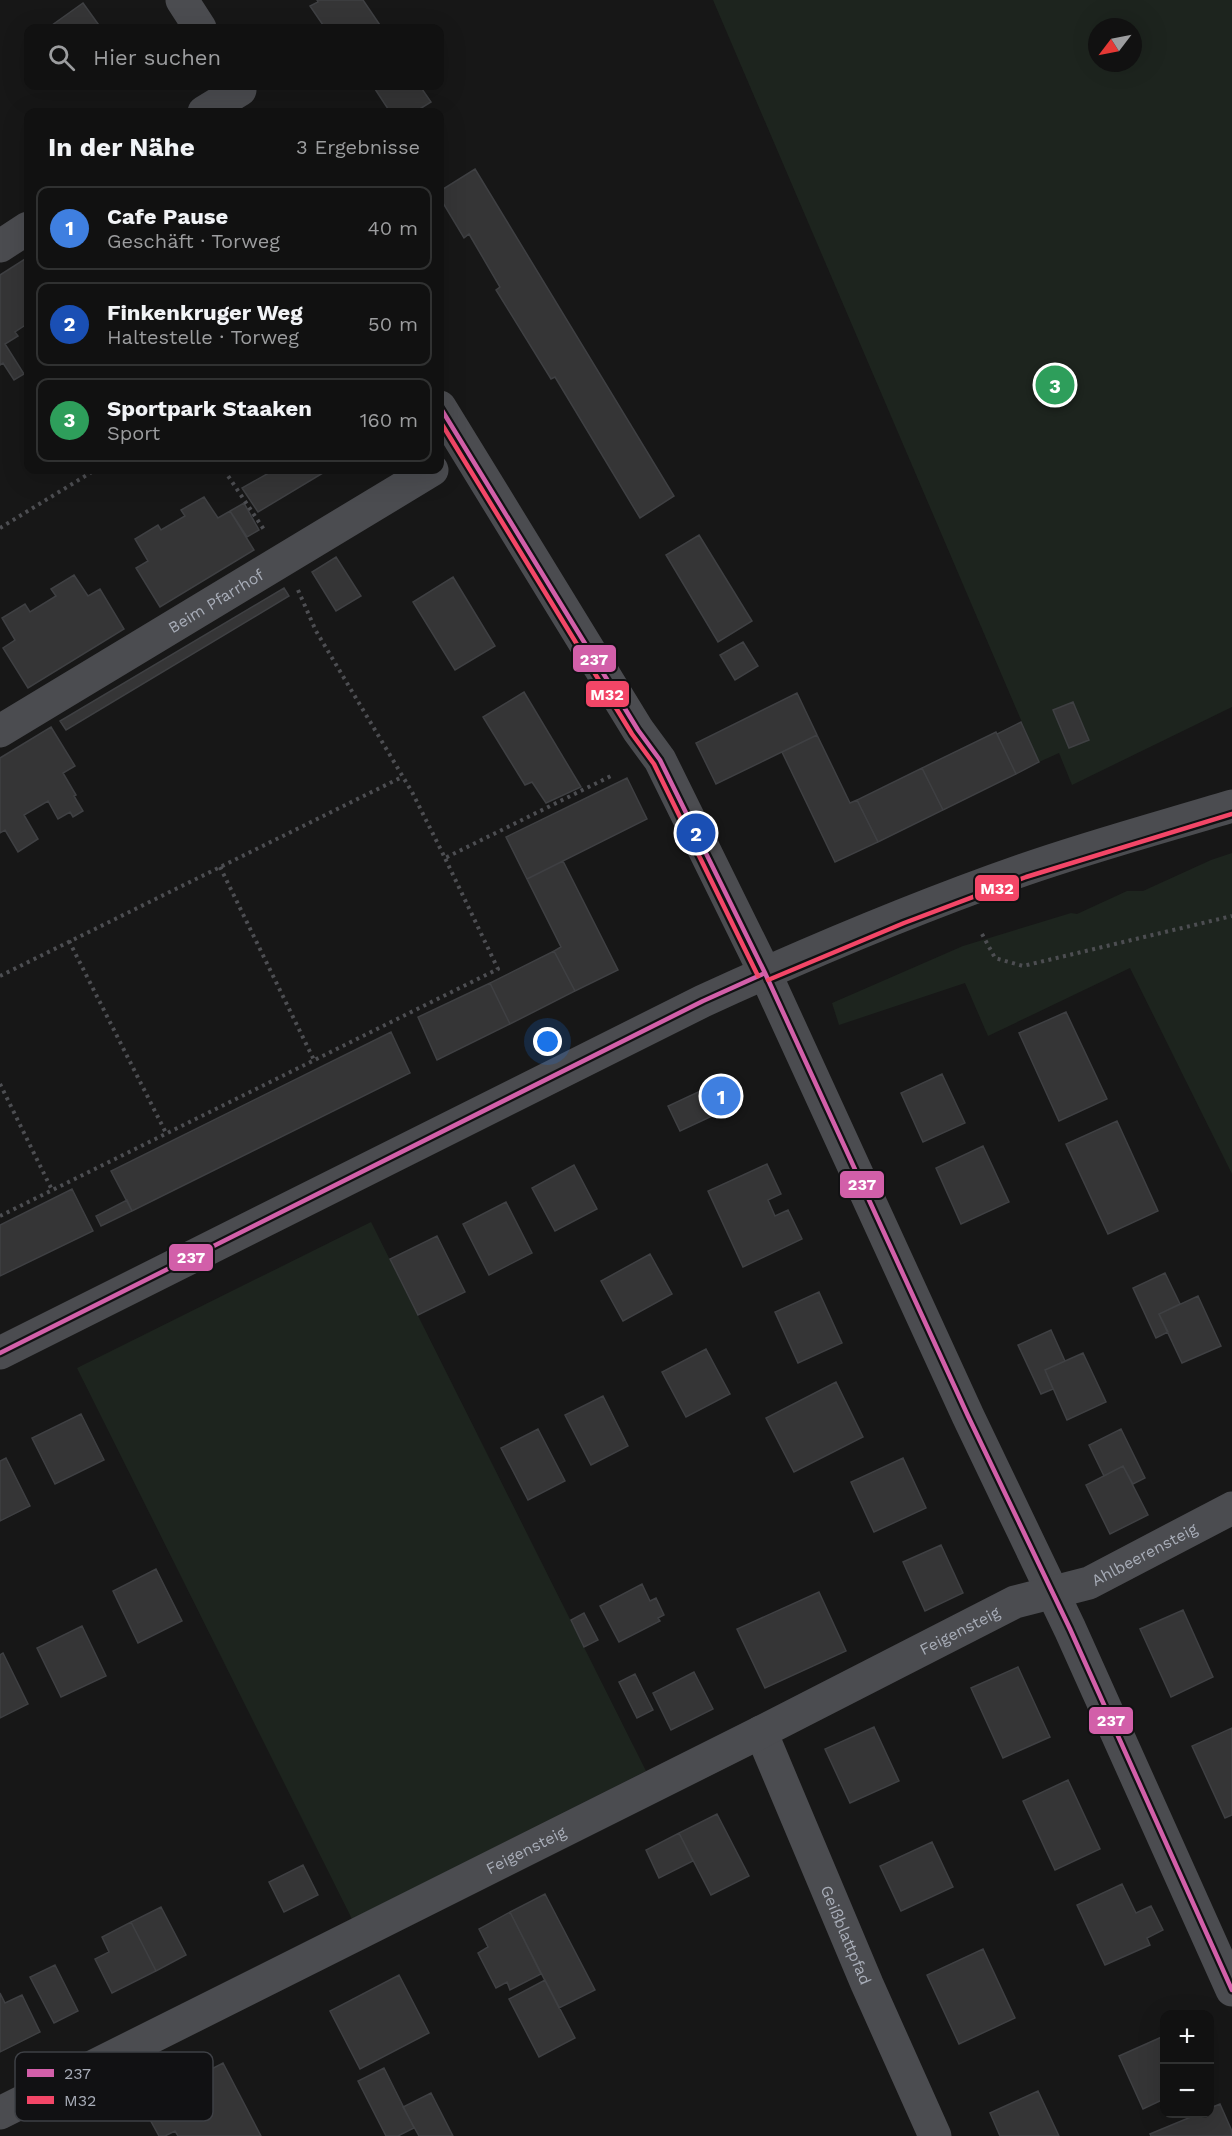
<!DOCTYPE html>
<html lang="de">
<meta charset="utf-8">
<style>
:root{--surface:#111;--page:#1e1f1f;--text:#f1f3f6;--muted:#9c9d9f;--line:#303131;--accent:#db2777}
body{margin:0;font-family:"Work Sans",sans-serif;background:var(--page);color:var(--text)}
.controls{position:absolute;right:18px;bottom:18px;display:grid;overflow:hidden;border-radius:12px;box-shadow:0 6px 24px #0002}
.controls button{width:54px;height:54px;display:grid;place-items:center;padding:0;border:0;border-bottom:2px solid var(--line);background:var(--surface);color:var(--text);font:30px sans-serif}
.compass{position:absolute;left:1088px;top:18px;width:54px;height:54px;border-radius:50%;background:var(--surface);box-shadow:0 6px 24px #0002;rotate:238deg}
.you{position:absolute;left:548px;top:1042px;width:21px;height:21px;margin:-15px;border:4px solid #fff;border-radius:50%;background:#1a73e8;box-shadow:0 0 0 9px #1a73e833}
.badge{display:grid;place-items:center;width:39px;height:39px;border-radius:50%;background:var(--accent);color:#fff;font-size:20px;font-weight:700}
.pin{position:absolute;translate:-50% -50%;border:3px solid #fff;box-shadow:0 2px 6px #0006}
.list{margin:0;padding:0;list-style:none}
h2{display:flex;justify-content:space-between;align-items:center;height:78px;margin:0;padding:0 24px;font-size:26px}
h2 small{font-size:20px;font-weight:400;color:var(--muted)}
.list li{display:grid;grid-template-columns:39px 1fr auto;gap:18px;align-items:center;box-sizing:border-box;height:84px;margin:0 12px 12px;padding:0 12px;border:2px solid var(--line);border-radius:12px}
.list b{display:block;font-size:22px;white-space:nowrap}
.list p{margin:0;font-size:20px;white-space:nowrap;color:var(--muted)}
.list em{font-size:20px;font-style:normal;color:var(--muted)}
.icon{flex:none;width:33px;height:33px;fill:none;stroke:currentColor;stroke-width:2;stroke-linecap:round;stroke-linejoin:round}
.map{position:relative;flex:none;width:1232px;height:2136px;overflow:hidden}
.search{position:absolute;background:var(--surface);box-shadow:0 6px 24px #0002;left:24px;top:24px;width:420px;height:66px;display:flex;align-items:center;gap:15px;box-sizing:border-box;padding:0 21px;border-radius:12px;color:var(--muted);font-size:22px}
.panel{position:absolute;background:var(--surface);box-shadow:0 6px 24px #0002;left:24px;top:108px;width:420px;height:366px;border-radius:12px}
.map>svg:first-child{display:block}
.green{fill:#1d241e;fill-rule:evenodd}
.building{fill:#353536;stroke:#3f4043;stroke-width:1.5}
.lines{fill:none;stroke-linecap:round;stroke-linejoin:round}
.path{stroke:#4d4e52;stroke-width:4;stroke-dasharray:3 4.5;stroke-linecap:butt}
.minor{stroke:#4b4c50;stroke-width:33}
.bus-1-casing{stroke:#111113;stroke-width:9}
.bus-2-casing{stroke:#111113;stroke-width:9}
.bus-1{stroke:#d25fa9;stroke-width:4.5}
.bus-2{stroke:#f34667;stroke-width:4.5}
.labels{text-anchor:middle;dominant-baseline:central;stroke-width:6;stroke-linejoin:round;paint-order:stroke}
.street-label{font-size:16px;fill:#a8adb8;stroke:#111113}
.key{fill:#111113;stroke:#3e4045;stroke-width:1.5}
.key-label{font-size:16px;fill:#a8adb8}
.line-badge{stroke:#111113;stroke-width:2}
.badge-label{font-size:16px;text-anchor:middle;font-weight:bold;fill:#fff}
</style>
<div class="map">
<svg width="1232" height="2136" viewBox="0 0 1232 2136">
<rect width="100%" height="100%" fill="#171717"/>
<path class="green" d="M713,0h519v707l-160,78 -13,-32 -20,9zM1097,27h36v36h-36z
M1232,853v321l-102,-206 -142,68 -23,-53 -126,42 -7,-22 131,-57 108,-33 6,1 50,-23h16l68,-31z
M371,1222l275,549 -294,148 -275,-551z"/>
<path class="building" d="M317,0h46l19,28h-57l-15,-22 8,-4z
M83,3l18,25h-53z
M373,86h47l11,16 -16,10h-25z
M475,169l199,327 -34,22 -85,-141 -4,2 -55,-89 4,-3 -31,-53 -5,4 -24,-40v-7z
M28,257v69l-1,-2 -12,8 3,4 -13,8 19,30 -10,6 -11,-17 -3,2v-90z
M274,470h47l2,3 -65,39 -16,-24z
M204,497l14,21 12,-7 24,39 -94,57 -24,-39 12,-7 -13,-22 23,-14 3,5 24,-14 -4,-6z
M244,503l15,27 -12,7 -17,-26z
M699,535l53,86 -34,21 -52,-87z
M336,557l25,39 -25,15 -24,-39z
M74,575l14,21 12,-7 24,40 -96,59 -25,-40 12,-8 -13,-22 23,-14 5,8 26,-16 -5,-7z
M453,577l42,69 -40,24 -42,-68z
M284,588l5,8 -223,134 -6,-9z
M743,642l15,24 -23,14 -15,-25z
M524,692l57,95 -35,16 -14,-21 -7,3 -42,-68z
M797,693l20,42 -101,49 -20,-41z
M1073,702l16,38 -20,8 -16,-38z
M1021,722l18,40 -23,12 -19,-40z
M51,727l24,39 -12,7 13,22 -2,1 9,15 -10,6 -3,-5 -12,7 -10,-18 -24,14 14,24 -20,13 -13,-22 -5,3v-75z
M996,732l20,42 -73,36 -21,-42z
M817,735l33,68 7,-3 21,42 -43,20 -53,-110z
M922,768l21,42 -65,32 -21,-42z
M627,778l20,41 -120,60 -21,-42z
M563,861l55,109 -43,21 -21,-40 7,-4 -34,-68z
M554,951l21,40 -65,33 -20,-41z
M490,983l20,41 -73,36 -19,-43z
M1066,1012l41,87 -48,22 -40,-88z
M391,1032l19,41 -278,138 -21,-40z
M942,1074l23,49 -42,19 -22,-49z
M724,1080l12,25 -56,26 -12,-25z
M1117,1121l41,90 -50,23 -42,-90z
M983,1146l26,56 -48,22 -25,-56z
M767,1164l14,30 -13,6 7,16 13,-6 14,29 -59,28 -35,-76z
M574,1165l23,44 -42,22 -23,-43z
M72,1189l21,42 -93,45v-51z
M127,1200l5,11 -31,15 -5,-10z
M506,1202l26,51 -43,22 -26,-51z
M437,1236l28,56 -47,23 -28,-56z
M650,1254l22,40 -49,27 -22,-40z
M1165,1273l15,31 -21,10 9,18 -12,6 -23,-50z
M819,1292l23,51 -44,20 -23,-51z
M1198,1296l23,50 -39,17 -23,-49z
M1051,1330l14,31 -20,9 8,19 -12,5 -23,-49z
M706,1349l24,45 -44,23 -24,-45z
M1083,1353l23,49 -39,18 -22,-50z
M836,1382l27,55 -69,35 -28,-54z
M603,1396l25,50 -37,19 -26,-50z
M81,1414l23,46 -49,24 -23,-46z
M538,1429l27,52 -37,19 -27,-52z
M1121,1429l24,49 -12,6 -10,-18 -19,10 -15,-31z
M6,1458l24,48 -30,15v-60z
M903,1458l23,50 -52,24 -23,-50z
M1123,1466l25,49 -38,19 -24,-49z
M941,1545l22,48 -38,18 -22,-49z
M156,1569l26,52 -44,22 -25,-52z
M642,1584l8,17 6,-3 8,17 -6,3 2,3 -41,21 -19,-36z
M819,1592l27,59 -81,37 -28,-59z
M1183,1610l30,67 -42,20 -31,-68z
M584,1613l14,27 -14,7 -13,-27z
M82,1626l24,50 -45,21 -24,-49z
M3,1653l25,51 -28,14v-63z
M1018,1667l32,70 -47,21 -32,-70z
M694,1672l19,37 -42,21 -18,-37z
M635,1674l18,36 -16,8 -18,-36z
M874,1727l25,54 -49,22 -25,-54z
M1232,1728v87l-7,3 -33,-72z
M1068,1780l32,69 -45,21 -32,-69z
M717,1814l32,62 -38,19 -32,-62z
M679,1833l14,28 -34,17 -13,-28z
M932,1842l21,45 -52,24 -21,-45z
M303,1865l15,30 -34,17 -15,-30z
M1122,1884l14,29 15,-7 12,24 -16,8 3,7 -45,20 -28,-60z
M545,1894l50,96 -36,18 -49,-96z
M161,1907l25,48 -30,16 -25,-49z
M510,1912l31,62 -31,16 -3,-8 -11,6 -18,-35 10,-6 -9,-18z
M131,1922l25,49 -44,22 -17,-34 14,-7 -7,-15z
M983,1949l32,69 -56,26 -32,-69z
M55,1965l23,46 -24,12 -24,-46z
M399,1975l30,58 -69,36 -30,-58z
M545,1980l30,58 -36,19 -30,-58z
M0,1993l5,10 17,-8 18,37 -40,20z
M1164,2036v63l-21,10 -24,-53z
M223,2063l38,73h-83l-3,-5 -10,5h-6l-17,-31z
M384,2068l30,60 -16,8h-12l-28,-55z
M1038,2091l21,45h-59l-10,-23z
M431,2093l22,43h-34l-16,-29z
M1220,2104l12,27v5h-81l-1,-2 48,-20h12v-6z"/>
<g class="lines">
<path class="path" d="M224,470l41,61
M0,528l95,-58
M298,590l18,41 96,161 33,66 168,-83
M220,867l94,193
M982,934l13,24 28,8 209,-50
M69,941l97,192
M0,976l402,-199
M0,1084l52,106
M0,1216l498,-247 -53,-111"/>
<g class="minor">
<path d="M182,0l18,28"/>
<path d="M204,112l36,-22"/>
<path d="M0,246l28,-18"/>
<path d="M440,407l198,323 22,30 105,213 203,443 102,213 162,361"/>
<path id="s1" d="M0,731l432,-261"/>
<path d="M0,1353l703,-352c105,-48 211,-93 320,-131 69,-24 139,-43 209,-64"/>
<path id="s2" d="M761,1732l106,252 68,152"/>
<path id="s3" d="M0,2113l761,-381 254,-130 74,-19 143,-75"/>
</g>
<defs>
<path id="bus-1" d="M440,407l198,323 22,30 105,213 203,443 102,213 162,361
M0,1353l703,-352 62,-28"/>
<path id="bus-2" d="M440,421l192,313 22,30 104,212
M768,980l136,-57 122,-46 206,-63"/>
</defs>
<use href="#bus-1" class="bus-1-casing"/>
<use href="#bus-2" class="bus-2-casing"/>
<use href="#bus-1" class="bus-1"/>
<use href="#bus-2" class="bus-2"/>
</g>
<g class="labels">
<g class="street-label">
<text stroke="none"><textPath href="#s1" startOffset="252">Beim Pfarrhof</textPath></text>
<text stroke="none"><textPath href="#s3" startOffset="1275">Ahlbeerensteig</textPath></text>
<text stroke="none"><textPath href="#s3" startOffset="1074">Feigensteig</textPath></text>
<text stroke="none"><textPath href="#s3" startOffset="588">Feigensteig</textPath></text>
<text stroke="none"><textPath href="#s2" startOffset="220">Geißblattpfad</textPath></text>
</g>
</g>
<rect x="15" y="2052" width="198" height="69" rx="9" class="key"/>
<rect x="27" y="2069" width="27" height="8" fill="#d25fa9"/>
<rect x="27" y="2096" width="27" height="8" fill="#f34667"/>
<g class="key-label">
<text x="64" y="2079">237</text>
<text x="64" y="2106">M32</text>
</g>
<g class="line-badge">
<rect x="572" y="644" width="45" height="29" rx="6" fill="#d25fa9"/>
<rect x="585" y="680" width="45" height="28" rx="6" fill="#f34667"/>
<rect x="974" y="874" width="46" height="28" rx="6" fill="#f34667"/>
<rect x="839" y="1170" width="46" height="29" rx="6" fill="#d25fa9"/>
<rect x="168" y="1243" width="46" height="29" rx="6" fill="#d25fa9"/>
<rect x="1088" y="1706" width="46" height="29" rx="6" fill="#d25fa9"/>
</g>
<g class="badge-label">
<text x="594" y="665">237</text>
<text x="607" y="700">M32</text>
<text x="997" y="894">M32</text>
<text x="862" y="1190">237</text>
<text x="191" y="1263">237</text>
<text x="1111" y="1726">237</text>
</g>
</svg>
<div class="controls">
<button>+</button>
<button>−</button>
</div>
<svg class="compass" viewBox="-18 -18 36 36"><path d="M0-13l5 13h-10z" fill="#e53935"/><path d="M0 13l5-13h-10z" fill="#9c9d9f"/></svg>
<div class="you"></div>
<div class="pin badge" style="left:721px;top:1096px;background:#3f7fe0">1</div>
<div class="pin badge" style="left:696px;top:833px;background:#1a4fb4">2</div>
<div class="pin badge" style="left:1055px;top:385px;background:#2e9e5b">3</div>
<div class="search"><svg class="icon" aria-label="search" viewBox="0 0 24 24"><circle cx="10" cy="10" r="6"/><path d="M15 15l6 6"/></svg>Hier suchen</div>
<section class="panel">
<h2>In der Nähe<small>3 Ergebnisse</small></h2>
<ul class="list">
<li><span class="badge" style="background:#3f7fe0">1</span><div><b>Cafe Pause</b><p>Geschäft · Torweg</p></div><em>40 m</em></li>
<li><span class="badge" style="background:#1a4fb4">2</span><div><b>Finkenkruger Weg</b><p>Haltestelle · Torweg</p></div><em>50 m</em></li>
<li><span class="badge" style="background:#2e9e5b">3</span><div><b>Sportpark Staaken</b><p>Sport</p></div><em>160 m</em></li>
</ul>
</section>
</div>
